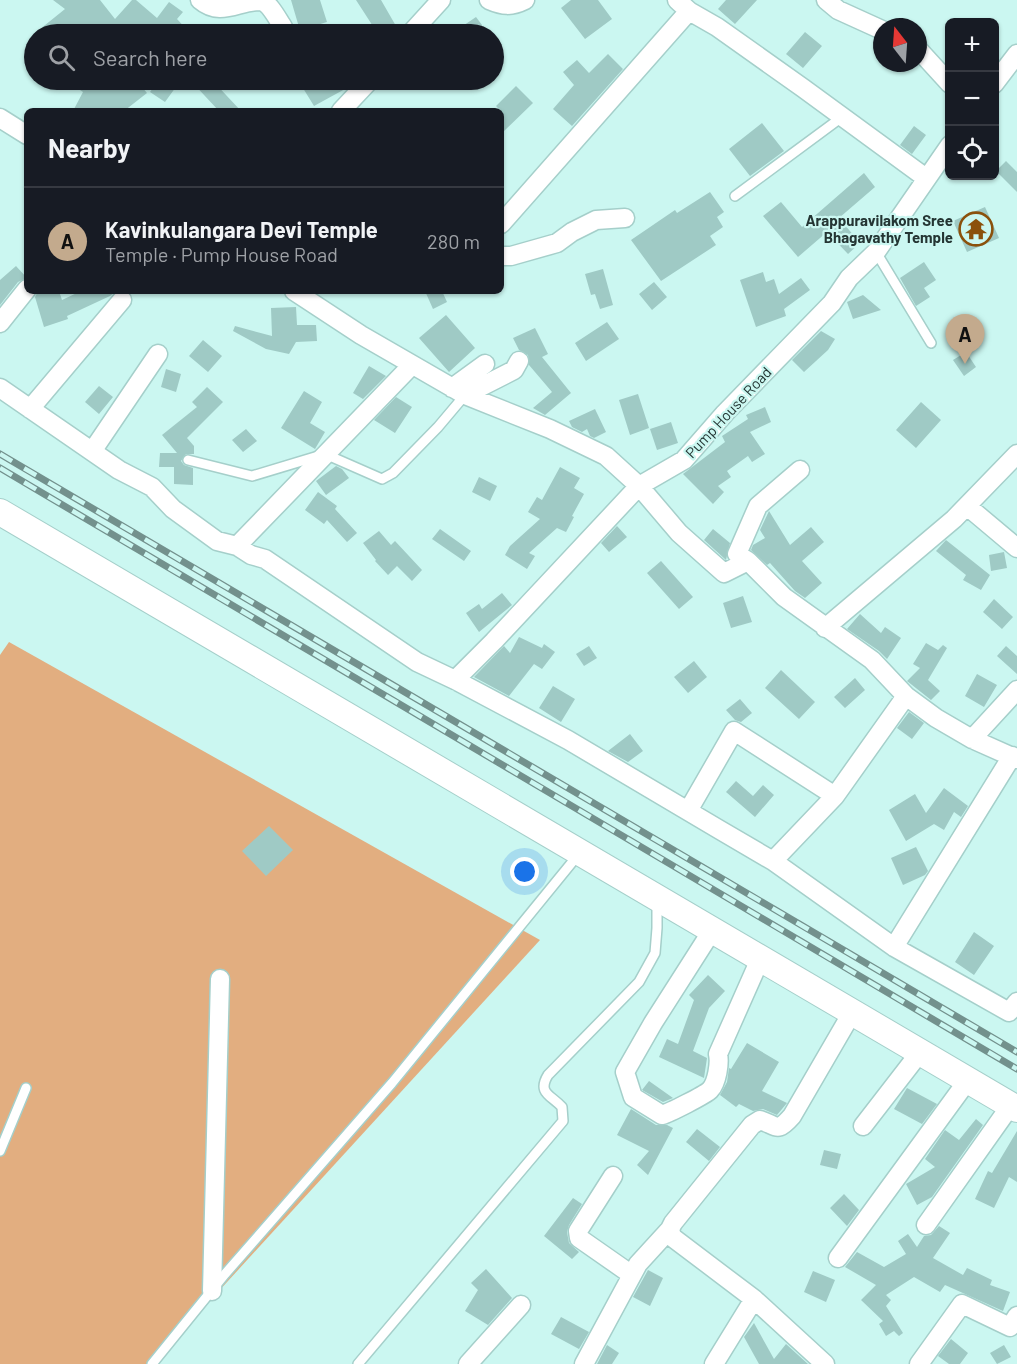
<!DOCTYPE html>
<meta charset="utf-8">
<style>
:root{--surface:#171b24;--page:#20242c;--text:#f1f3f6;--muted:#9ea1a6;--line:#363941;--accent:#c3aa8d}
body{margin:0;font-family:Barlow,sans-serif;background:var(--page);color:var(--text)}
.controls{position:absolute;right:18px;top:18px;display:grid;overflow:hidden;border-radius:9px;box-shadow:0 2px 4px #0004}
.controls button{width:54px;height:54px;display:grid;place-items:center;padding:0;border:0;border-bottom:2px solid var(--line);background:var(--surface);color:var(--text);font:30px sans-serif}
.compass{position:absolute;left:873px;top:18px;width:54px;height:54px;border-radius:50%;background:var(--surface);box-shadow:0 2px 4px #0004;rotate:343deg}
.you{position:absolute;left:525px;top:872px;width:21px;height:21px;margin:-15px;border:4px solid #fff;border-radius:50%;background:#1a73e8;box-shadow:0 0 0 9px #1a73e833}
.badge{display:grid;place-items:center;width:39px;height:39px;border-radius:50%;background:var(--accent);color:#111;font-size:20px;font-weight:700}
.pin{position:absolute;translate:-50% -50px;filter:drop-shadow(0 2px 3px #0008)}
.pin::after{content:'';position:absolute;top:32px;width:21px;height:18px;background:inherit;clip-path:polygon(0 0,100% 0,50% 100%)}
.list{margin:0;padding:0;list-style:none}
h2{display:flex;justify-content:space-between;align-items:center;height:78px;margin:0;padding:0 24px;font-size:26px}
h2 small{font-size:20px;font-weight:400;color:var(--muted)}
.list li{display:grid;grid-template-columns:39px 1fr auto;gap:18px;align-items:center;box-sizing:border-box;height:108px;padding:0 24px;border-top:2px solid var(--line)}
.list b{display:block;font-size:22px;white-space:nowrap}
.list p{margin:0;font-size:20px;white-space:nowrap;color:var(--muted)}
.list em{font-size:20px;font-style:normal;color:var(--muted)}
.icon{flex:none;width:33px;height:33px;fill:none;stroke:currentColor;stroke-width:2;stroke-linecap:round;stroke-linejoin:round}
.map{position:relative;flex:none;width:1017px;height:1364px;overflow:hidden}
.search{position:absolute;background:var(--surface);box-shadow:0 2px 4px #0004;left:24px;top:24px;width:480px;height:66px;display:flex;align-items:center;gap:15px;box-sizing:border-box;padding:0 21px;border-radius:33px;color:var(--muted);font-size:22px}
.panel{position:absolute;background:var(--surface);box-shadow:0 2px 4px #0004;left:24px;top:108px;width:480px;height:186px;border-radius:9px}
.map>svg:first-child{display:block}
.green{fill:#e2ae80}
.building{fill:#9fcac5}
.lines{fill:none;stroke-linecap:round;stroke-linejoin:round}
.service-casing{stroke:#a5cfca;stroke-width:12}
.minor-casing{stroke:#a5cfca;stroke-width:21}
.secondary-casing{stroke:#a5cfca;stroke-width:28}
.service{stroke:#fff;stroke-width:9}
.minor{stroke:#fff;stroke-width:18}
.secondary{stroke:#fff;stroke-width:26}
.rail-casing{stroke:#73918d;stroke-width:7}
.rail{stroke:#cbf7f1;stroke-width:4.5;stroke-dasharray:14;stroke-linecap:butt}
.labels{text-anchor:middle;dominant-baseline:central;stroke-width:4.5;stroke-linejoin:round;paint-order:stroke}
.poi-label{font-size:15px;font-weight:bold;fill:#243533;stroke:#cbf7f1;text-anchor:end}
.street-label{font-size:15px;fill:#243533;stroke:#cbf7f1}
</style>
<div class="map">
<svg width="1017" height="1364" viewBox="0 0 1017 1364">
<rect width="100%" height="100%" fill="#cbf7f1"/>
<path class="green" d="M9,642l531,298 -388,424h-152v-709z"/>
<path class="building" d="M53,0h47l15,19 17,-19h4l21,18 12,-16 14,10 -6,7 14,15h-157l31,-25z
M291,0h29l7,22 -10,3 7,9h-23z
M356,0h25l15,26 -14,8h-4z
M571,0h27l14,19 -27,20 -24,-31z
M726,0h31l-22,24 -17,-15z
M476,17l6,8v5l-6,4h-25z
M805,32l17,14 -19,22 -17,-14z
M608,54l15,15 -51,57 -19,-17 21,-24 -11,-13 14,-12 12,13z
M87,80h9l10,6 9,-6h21l11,13 -23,18h-51l10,-19 -3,-2z
M159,80h22l-16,22 -15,-10z
M190,80h22l29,31h-22z
M298,80h41l6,9 -31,17z
M516,86l17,17 -32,31v-23l-5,-5z
M762,123l22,28 -34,25 -21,-27z
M914,126l12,9 -14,19 -12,-9z
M1006,161l11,11v20l-21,-21z
M864,173l11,14 -36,31 21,25 -12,11 -21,-22 -29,25 -35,-41 18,-14 21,25z
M710,192l14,20 -7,5 6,10 -13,9 6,9 -55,36 -30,-41 44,-30 2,3z
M985,207l14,31 -32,14 -14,-31z
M924,262l12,18 -12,8 6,9 -14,9 -16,-28z
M16,266l11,12 -9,4 -18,23v-25z
M603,269l10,36 -13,4 -5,-15 -4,1 -6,-21z
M763,272l3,10 8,-3 5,15 22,-16 9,12 -26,19 2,7 -30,11 -16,-47z
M654,282l13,15 -15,13 -13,-16z
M38,291h21l3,9 19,-9h35l-6,5 -43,20 1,3 -24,8 -9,-30z
M425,291h17l5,11 -14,7z
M863,295l18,15 -28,9 -6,-17z
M296,307l1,18h19l1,16 -21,1 -7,12 -23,-5 -33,-18 2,-5 37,10 -1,-28z
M446,315l29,33 -26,24 -30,-34z
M607,322l12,17 -33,22 -11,-18z
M535,328l13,26 -6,3 29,36 -26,22 -12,-7 19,-16 -23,-27 -1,-10 -9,-5 -6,-12z
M821,331l14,8 -7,11 -24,22 -12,-12z
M203,340l19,16 -14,16 -19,-16z
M966,352l10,15 -12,9 -11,-16z
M369,366l17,10 -23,23 -10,-6z
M166,369l15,5 -5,18 -15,-5z
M99,386l14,11 -14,17 -14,-12z
M207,387l16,15 -36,36 7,8v8h-8l-5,7 3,4 9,3v17l-19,-1v-17h-15l1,-14h17l-15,-18 35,-28 -5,-5z
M304,391l18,11 -12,21 15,9 -10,17 -34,-21z
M638,394l11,34 -19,7 -11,-35z
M396,397l16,10 -17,26 -21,-13z
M921,402l20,18 -25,28 -20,-18z
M765,407l6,15 -21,10 15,22 -13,8 -4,-6 -21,15 4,6 -13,9 6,6 -11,12 -30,-30 42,-32 -3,-6 26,-17 -2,-4z
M595,409l11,23 -12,6 -4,-2 -3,-7 -5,3 -10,-5 -3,-6z
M671,422l7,21 -21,7 -7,-21z
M246,429l11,12 -14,11 -11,-12z
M336,466l6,3 7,9 -23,17 -10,-14z
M560,467l20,11 -6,10 10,6 -12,22 2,1 -8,15 -9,-4 -28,25 6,3 -8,13 -22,-14 5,-9 30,-27 -12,-7 9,-15 5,3z
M479,477l18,9 -7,15 -18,-9z
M318,492l19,14 -2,3 22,24 -10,9 -20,-22 -3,4 -19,-14z
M769,511l21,34 21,-18 13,15 -22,19 20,22 -17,15 -10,-7 -25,-28 -3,2 -16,-15 2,-5 12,-7 -5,-8z
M617,526l10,11 -18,15 -8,-9z
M440,529l31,22 -7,10 -32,-22z
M713,529l17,14 -4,17 -22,-20z
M379,531l12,14 4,-4 27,29 -10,11 -15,-15 -9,9 -13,-14 1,-1 -13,-17z
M946,540l44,35 -9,15 -18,-10 3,-5 -30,-24z
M1004,552l3,16 -16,3 -2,-16z
M661,561l32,36 -14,12 -32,-36z
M502,593l10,12 -33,27 -13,-19 13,-9 3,5z
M743,596l9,26 -21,6 -8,-25z
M994,599l19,18 -11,12 -19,-17z
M860,614l21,19 4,-6 16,11 -14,21 -8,-8 -32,-22z
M519,637l23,11 2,-4 11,8 -13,17 -8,-5 -25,32 -35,-19 30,-31 6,7z
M926,643l12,7 5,-5 4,3 -19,32 12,11 -9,9 -24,-19 13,-13 -7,-4z
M589,646l8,12 -13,8 -8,-12z
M1006,646l11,10v18l-20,-18z
M694,661l13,16 -19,16 -14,-16z
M781,670l34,32 -16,17 -34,-31z
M977,674l20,11 -13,22 -19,-11z
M855,678l10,12 -20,18 -11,-11z
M553,686l22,13 -14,23 -22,-14z
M740,699l12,14 -11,9 -6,-2 -9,-10z
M909,712l15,11 -12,16 -15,-11z
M630,734l13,17 -15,11 -20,-11z
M736,781l17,15 10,-11 11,10 -19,22 -29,-25z
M944,788l24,18 -7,11 -7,-5 -10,18 -10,-6 -28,17 -17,-31 26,-16 11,19z
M269,826l24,24 -27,26 -24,-25z
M916,847l12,24 -3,4 -22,10 -12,-27z
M974,932l20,14 -20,29 -19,-13z
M708,975l17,16 -16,17 -16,43 14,7 -3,20 -45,-21 8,-18 11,5 16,-44 -5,-5z
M747,1043l32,19 -17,29 25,12 -10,12 -14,-6 -10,2 -14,-7 -3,3 -16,-12 7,-13 2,-14 2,1z
M649,1081l24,17 -10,4 -21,-12z
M907,1088l30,16 -15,20 -28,-15z
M631,1109l25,16h11l6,3 -25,47 -11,-10 12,-14 -32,-16z
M976,1119l7,6 -51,72 -15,8 -11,-21 29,-17 -10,-8 20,-29 14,10z
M697,1129l23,18 -11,14 -23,-19z
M1017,1131v51l-8,-5 -15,31 -19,-9 13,-28 4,2z
M824,1150l17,4 -4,15 -17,-4z
M844,1194l15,16 -12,16 -17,-18z
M573,1198l9,6 -13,21 -2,7 2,11 10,9 -7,7 -28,-23z
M939,1226l11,7 -17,25 30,17 4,-7 25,12 -2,5 20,7 -7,19 -58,-26 -5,7 -26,-15 -28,18 5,5 -5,6 17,27 -4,3 -5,-5 -8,5 -7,-12 4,-3 -22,-21 15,-15 -31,-18 12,-15 27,15 22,-13 -8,-13 10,-7 9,13 7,-11 7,-1z
M486,1269l26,29 -24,27 -23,-14 13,-21 -7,-7z
M648,1270l15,8 -13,28 -17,-9z
M813,1271l22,9 -9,22 -22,-10z
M561,1317l28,15 -10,17 -28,-15z
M754,1323l20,36 12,-15 22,20h-49l-15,-27z
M951,1339l17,14 -8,11h-11l-11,-8z
M607,1345l12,8 -7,11h-15z
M1004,1345l7,12 -14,7 -7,-11z"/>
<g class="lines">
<defs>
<path id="service" d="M735,196l107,-79
M876,252l55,91
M188,460l64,16 73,-22 57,25 11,-6 45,-46 27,-32
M0,1151l26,-63
M152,1364l73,-90 167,-191 186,-228
M358,1364l205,-243 -1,-14c-11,-12 -25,-14 -14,-32l91,-93 16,-29 2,-25v-27"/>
<path id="minor" d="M200,0c21,18 39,0 61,1 9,2 17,19 22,26
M489,0c14,6 22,7 36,0
M677,0l12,11 28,16 86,61 123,90
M826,0l12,10 44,20
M410,34l31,-34
M918,49l32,35
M994,84l23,-30
M341,111l29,-31
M0,118l27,17
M501,224l188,-213
M501,256h10l46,-13 15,-11 24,-12 29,-2
M294,291l67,44 104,60 85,34 56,27 33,30 40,47 45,40 24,-12 36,36 88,63 34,36 30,22 36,21 45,20
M0,323l27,-34
M0,388l119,82 33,17 21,22 44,32 20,5 14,9 14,4 152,103 38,18 113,60 152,90 53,31 121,86 115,65 8,-10
M452,388l33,-24
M465,395l49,-25 5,-9
M30,409l92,-109
M93,450l65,-96
M967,506l50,42
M237,546l175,-181
M748,561l-11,-7 21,-48 42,-36
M825,628l129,-109 63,-65
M455,680l39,-39 145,-155 45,-26 41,-47 107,-110 17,-25 27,-26 74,-107
M972,739l45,-49
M688,811l46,-80 101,65
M773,861l62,-65 71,-100
M713,929l-60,94 -28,49 8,25 29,18c7,-2 43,-20 48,-25 7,-7 10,-27 8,-36l43,-97
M894,947l118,-191
M863,1126l58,-75
M613,1176l-35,55 1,7 53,37
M926,1225l85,-120
M838,1258l130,-178
M212,1291l8,-312
M754,1299l-82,-62 -2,-8 3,-6 79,-98 8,-5c18,6 17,13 32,-4l61,-105
M468,1364l53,-59
M584,1364l54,-100 32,-35
M714,1364l40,-65 71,65
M919,1364l43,-60 48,23 7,-11"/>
<path id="secondary" d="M0,512l1017,597"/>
</defs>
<use href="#service" class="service-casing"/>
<use href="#minor" class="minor-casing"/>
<use href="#secondary" class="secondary-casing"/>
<use href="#service" class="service"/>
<use href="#minor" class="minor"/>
<use href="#secondary" class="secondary"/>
<defs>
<path id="rail" d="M0,454l1017,598
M0,468l1017,601"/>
</defs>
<use href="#rail" class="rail-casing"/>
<use href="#rail" class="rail"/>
</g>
<defs>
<symbol id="temple-ring" viewBox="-11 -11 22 22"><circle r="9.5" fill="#cbf7f1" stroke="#8b510c" stroke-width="1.5"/><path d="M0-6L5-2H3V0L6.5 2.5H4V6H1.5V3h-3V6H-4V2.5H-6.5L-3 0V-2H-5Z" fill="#8b510c"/></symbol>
</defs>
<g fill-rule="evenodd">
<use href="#temple-ring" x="957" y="210" width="38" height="38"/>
</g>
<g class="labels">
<g class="poi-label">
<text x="953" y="220">Arappuravilakom Sree<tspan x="953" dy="17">Bhagavathy Temple</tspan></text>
</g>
<g class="street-label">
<text transform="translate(728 412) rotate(-47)">Pump House Road</text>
</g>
</g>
</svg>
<div class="controls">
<button>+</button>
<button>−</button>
<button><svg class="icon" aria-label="locate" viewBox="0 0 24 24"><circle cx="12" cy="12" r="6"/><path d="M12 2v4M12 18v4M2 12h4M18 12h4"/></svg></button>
</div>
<svg class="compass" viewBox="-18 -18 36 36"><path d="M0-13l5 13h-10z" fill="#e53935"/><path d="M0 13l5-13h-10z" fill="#9ea1a6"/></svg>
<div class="you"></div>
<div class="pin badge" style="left:965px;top:364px">A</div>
<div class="search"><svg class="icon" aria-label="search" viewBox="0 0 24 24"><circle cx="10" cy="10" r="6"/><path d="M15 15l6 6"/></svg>Search here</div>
<section class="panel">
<h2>Nearby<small></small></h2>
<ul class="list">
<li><span class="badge">A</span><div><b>Kavinkulangara Devi Temple</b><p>Temple · Pump House Road</p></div><em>280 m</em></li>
</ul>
</section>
</div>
